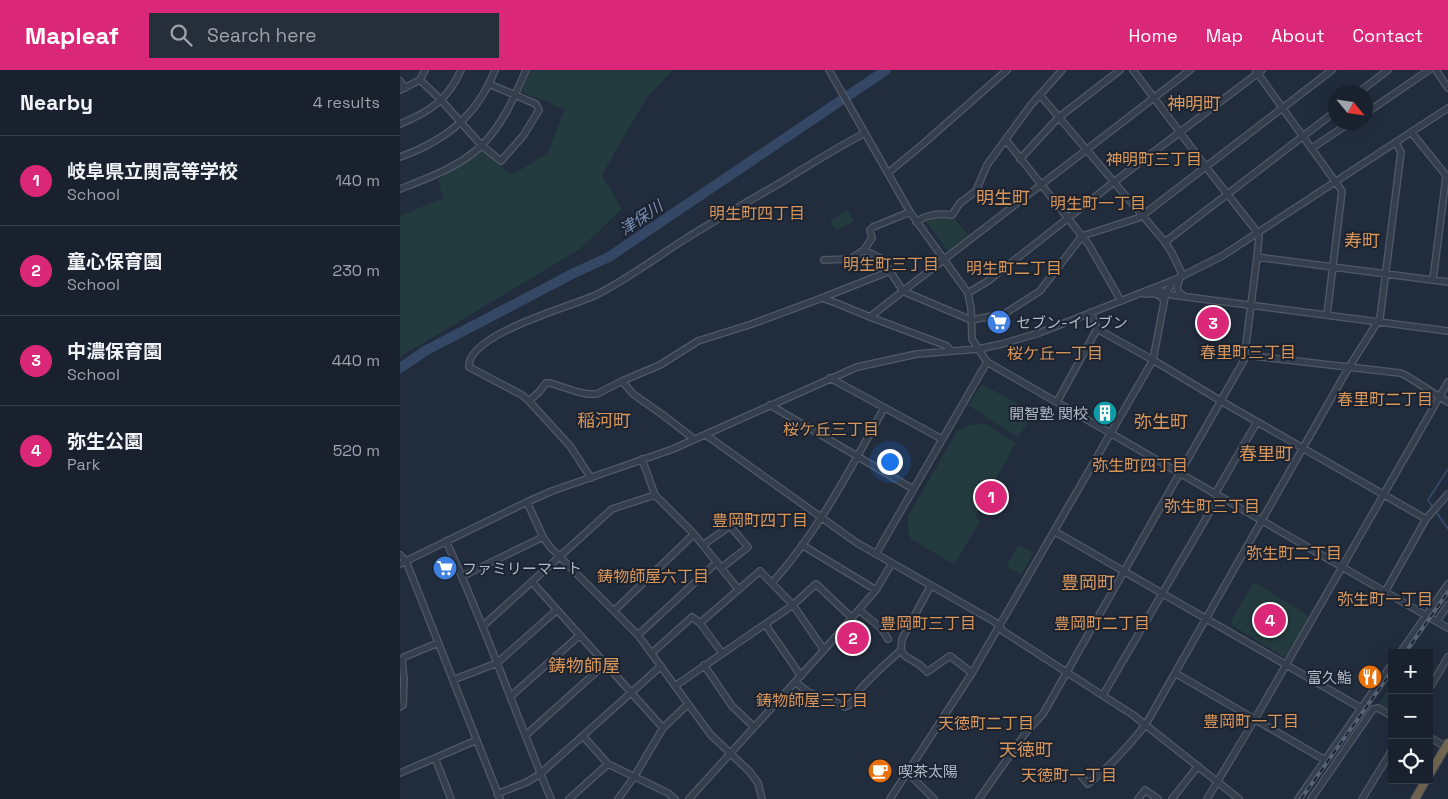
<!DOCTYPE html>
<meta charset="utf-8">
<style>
:root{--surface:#19212e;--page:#262e3a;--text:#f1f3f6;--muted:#9fa3aa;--line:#373e4a;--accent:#db2777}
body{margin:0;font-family:"Space Grotesk","Noto Sans JP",sans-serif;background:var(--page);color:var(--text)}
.controls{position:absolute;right:15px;bottom:15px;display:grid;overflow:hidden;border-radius:0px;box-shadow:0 5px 20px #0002}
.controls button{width:45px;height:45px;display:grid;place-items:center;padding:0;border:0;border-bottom:1px solid var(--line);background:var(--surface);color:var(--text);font:25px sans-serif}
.compass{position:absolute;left:928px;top:15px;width:45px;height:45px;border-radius:50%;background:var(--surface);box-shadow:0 5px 20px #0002;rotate:119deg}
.you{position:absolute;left:489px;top:391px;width:18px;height:18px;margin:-12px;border:4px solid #fff;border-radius:50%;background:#1a73e8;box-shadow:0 0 0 8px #1a73e833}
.badge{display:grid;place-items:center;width:32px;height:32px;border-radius:50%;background:var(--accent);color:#fff;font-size:16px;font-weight:700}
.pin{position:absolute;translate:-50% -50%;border:2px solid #fff;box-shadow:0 1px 5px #0006}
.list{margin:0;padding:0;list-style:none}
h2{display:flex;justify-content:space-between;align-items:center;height:65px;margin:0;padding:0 20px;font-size:21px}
h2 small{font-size:16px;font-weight:400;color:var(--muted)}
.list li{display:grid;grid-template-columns:32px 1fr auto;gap:15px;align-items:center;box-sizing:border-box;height:90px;padding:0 20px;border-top:1px solid var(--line)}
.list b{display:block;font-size:19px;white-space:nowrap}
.list p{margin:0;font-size:16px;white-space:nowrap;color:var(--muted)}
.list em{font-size:16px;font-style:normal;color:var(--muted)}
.icon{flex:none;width:28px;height:28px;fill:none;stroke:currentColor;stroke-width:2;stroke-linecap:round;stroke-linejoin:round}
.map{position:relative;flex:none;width:1048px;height:729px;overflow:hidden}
header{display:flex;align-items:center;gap:30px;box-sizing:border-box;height:70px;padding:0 25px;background:var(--accent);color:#fff}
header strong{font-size:24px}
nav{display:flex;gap:28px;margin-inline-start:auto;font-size:18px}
.search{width:350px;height:45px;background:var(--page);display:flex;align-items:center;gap:12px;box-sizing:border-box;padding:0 18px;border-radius:0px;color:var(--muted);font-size:19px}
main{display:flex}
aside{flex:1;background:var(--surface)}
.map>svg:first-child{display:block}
.green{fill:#233a3e}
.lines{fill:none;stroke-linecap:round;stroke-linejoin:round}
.stream{stroke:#344765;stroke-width:2}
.river{stroke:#344765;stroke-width:10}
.minor-casing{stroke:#515967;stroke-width:8}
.highway-casing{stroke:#3e4654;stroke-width:10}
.minor{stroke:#353e4d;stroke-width:5.5}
.highway{stroke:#736752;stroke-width:8}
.rail-casing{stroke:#576274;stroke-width:4}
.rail{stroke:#1b2331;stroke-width:2;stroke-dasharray:5.5;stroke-linecap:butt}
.labels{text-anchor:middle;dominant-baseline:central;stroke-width:4;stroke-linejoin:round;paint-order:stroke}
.poi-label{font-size:15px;fill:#b1b9c8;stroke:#1b2331;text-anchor:start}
.neighbourhood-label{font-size:16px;fill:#d9965b;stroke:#1b2331}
.water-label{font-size:16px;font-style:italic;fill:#778eb2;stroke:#1b2331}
.quarter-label{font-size:18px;fill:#d9965b;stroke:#1b2331}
</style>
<header>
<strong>Mapleaf</strong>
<div class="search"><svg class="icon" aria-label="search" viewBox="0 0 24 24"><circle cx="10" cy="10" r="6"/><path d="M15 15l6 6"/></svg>Search here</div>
<nav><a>Home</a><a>Map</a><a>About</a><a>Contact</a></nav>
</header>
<main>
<aside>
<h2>Nearby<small>4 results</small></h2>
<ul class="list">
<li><span class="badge">1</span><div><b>岐阜県立関高等学校</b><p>School</p></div><em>140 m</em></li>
<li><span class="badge">2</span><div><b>童心保育園</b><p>School</p></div><em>230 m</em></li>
<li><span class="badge">3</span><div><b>中濃保育園</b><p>School</p></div><em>440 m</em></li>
<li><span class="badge">4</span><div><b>弥生公園</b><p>Park</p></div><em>520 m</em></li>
</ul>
</aside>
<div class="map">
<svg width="1048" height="729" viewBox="0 0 1048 729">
<rect width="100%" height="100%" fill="#212c3d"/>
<path class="green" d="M131,0h142l-26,27 -45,78 20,34 -42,40 -180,108v-141l43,-18 -5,-18 43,-29 31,24 36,-22 16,-44 -42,-17z
M448,140l6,11 -18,10 -6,-10z
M532,148l23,1 14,17 -20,16 -23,-30z
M582,314l52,29 -16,25 -50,-33z
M586,354l30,19 -41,74 5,4 -26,44 -43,-26 -3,-8v-15l49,-85 11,-6z
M619,475l15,8 -13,22 -15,-9z
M856,513l50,31 2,5 -21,38h-4l-51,-32 -1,-4 21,-36z
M992,615v26l-13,-8z"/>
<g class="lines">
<path class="stream" d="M1048,399l-20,31 20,29"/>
<path class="river" d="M0,298l25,-17 149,-78 35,-16 277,-187"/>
<defs>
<path id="minor" d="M429,0l81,142 58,81 3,15 1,31 15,23 461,266
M1036,0l12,18
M856,1l86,120 -15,124
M20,10l21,20 41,46 19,15 22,-25 16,-26 -3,-6 -47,-20
M0,11l5,7
M0,20l20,-10 5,-10
M959,22l29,-22
M640,25l125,147 7,11 11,23
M966,43l63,-43
M0,54c29,-12 48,-24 61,-54
M1011,62l34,42 1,3 -13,103
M606,70l83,105 32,56
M912,78l39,-26
M0,87c45,-16 77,-41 95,-87
M620,89l38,-41 62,-48
M488,103l35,-29 84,-74
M0,119c28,-11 59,-22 81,-43 21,-20 34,-50 45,-76
M516,152c11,-8 23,-9 36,-7l8,-12 16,-12 11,-26 43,-59 32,-36
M765,172l171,-131
M464,180l18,9 21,32 4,2 64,27 33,-6 36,-23 42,-55 56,-18 5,-3 189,-145
M857,187l191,25
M424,190l26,-1 14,-9 8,-12 -2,-8 3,-3 37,-15
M780,208l-3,9 2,6 4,2
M754,218l18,7 276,36
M568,223l20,-12 126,-99 148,-112
M745,224c8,-1 15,-1 19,7
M422,228l68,-27
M691,242l6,17 56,31 68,41 205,118
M470,247l33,-26 287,-221
M845,285l155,18 5,2 43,27
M430,308l112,61
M222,311l11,13 30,21 31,24
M129,331l10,-9 7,-9h4l28,9 10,2h9l25,-13 38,-16 38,-24 54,-17 70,-26 14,5 34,14 77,29 4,5
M657,332l40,-73
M370,335l143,84
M306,365l151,108 138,79 8,9 130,84 106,84
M242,389l13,36 39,39 44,55
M191,408l-21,-32 -41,-45 -7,-6 -53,-28c-2,-33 101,-60 127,-72 30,-15 58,-36 86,-54 32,-20 65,-39 98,-58 28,-17 56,-35 85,-50
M815,424l42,-72
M127,432l16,35 7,10 88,88 72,99 39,37 9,12 4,16
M654,461l307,177
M46,471c39,84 69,172 105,258
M303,475l27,-19 18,21 -27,21
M402,475l74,45
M476,484l111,-192
M0,485l6,6 94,238
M0,494l127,-62 25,-11 121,-42 184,-82 60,-13 61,-5 24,-5 37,-11 135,-53 48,-24 226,-148
M63,506l80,-39
M132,512l131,146
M372,513c46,-51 79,-115 112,-175
M531,515l-29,54 -1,11 4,6 15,9 7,7 23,-16 22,17
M985,522l41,-73 22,-25
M215,540l79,-76
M459,540l22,18 7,11
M1037,551l11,-16
M365,554l36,52
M83,556l129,-117 43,-14
M238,565l79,-73
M252,583l40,-36 8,6
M322,583l-22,-30 60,-52 33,34 31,45
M1000,583l48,-69
M304,595l28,41 22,21
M775,603l150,87
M53,610l44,-17 60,-53
M395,612l12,9 6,3 15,4 17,9c7,-2 9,-9 13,-15 12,-15 28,-28 43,-42
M275,616l118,-81 23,-21 36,34
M1029,619l19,-32
M703,625l116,-199
M111,626l69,-61
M0,637l3,-2 1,-26 -2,-18 2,-4 34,-14
M126,665l79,-71
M183,666l25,28 60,29 7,6
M1029,667l19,11
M35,688l16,41
M507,702l27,27
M0,703l77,-33
M681,706l7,8c21,-17 41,-38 58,-60l203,-357 31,-49 21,-166 -5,-9
M97,724l30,-12 13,-8 121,-108
M169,729l39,-35
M218,729l16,-22 29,-49 25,-24
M289,729l135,-149 52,-60 16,-27
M490,729l82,-126 181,-313 13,-68 7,-10
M579,729l48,-68 16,-17 201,-354 13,-103 2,-20 -1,-4 -52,-66 -73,-97
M738,729l7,-9 13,9
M772,729l26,-33
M807,729l48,-80 193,-337
M898,729l94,-135
M911,729l62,-90 5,-1 14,8
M962,729l30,-49"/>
<path id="highway" d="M1029,705l19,-32
M1015,729l11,-19"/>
</defs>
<use href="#minor" class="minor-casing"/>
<use href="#highway" class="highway-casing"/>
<use href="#minor" class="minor"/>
<use href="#highway" class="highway"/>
<defs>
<path id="rail" d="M1005,583l43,-61
M901,729l91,-128"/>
</defs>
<use href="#rail" class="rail-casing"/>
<use href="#rail" class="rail"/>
</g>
<defs>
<symbol id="supermarket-disc" viewBox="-11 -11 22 22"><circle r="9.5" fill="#3f7fe0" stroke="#1b2331"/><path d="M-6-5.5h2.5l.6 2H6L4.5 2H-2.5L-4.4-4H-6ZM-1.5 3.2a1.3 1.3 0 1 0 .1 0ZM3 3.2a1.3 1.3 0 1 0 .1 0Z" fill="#fff"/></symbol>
<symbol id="building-disc" viewBox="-11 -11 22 22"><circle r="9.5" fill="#0f9aa8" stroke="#1b2331"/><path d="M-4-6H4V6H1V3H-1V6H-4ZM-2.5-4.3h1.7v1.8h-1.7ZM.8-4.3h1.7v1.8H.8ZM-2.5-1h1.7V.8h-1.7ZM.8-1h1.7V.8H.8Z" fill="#fff"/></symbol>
<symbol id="restaurant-disc" viewBox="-11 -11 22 22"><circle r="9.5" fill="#e8710a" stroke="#1b2331"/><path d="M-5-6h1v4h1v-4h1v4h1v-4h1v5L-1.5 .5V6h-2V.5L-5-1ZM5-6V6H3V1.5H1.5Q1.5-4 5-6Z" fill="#fff"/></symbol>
<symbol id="cafe-disc" viewBox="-11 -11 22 22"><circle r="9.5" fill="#e8710a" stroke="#1b2331"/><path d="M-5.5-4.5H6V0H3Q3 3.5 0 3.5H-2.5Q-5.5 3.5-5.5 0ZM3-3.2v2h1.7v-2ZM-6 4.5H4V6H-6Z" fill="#fff"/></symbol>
</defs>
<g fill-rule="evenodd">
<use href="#supermarket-disc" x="585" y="238" width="28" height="28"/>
<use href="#building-disc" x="691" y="329" width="28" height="28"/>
<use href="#supermarket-disc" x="31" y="484" width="28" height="28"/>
<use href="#restaurant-disc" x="956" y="593" width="28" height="28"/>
<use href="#cafe-disc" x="466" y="687" width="28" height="28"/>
</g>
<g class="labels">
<g class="poi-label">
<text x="616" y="252">セブン-イレブン</text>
<text x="688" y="343" text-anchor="end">開智塾 関校</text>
<text x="62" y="498">ファミリーマート</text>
<text x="952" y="607" text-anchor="end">富久鮨</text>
<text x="498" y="701">喫茶太陽</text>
</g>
<g class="neighbourhood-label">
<text x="754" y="89">神明町三丁目</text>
<text x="698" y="133">明生町一丁目</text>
<text x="357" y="143">明生町四丁目</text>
<text x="491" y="194">明生町三丁目</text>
<text x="614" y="198">明生町二丁目</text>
<text x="848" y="282">春里町三丁目</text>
<text x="655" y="283">桜ケ丘一丁目</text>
<text x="985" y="329">春里町二丁目</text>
<text x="431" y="359">桜ケ丘三丁目</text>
<text x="740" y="395">弥生町四丁目</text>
<text x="812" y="436">弥生町三丁目</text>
<text x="360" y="450">豊岡町四丁目</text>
<text x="894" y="483">弥生町二丁目</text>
<text x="253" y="506">鋳物師屋六丁目</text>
<text x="985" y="529">弥生町一丁目</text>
<text x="528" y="553">豊岡町三丁目</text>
<text x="702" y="553">豊岡町二丁目</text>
<text x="412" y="630">鋳物師屋三丁目</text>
<text x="851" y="651">豊岡町一丁目</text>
<text x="586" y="653">天徳町二丁目</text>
<text x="669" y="705">天徳町一丁目</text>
</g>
<g class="water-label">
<text transform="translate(241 148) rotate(-34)">津保川</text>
</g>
<g class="quarter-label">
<text x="794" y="33">神明町</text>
<text x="603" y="127">明生町</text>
<text x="962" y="170">寿町</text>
<text x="204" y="350">稲河町</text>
<text x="761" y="351">弥生町</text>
<text x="866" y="383">春里町</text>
<text x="688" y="512">豊岡町</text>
<text x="184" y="595">鋳物師屋</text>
<text x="626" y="679">天徳町</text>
</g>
</g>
</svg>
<div class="controls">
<button>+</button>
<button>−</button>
<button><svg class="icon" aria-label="locate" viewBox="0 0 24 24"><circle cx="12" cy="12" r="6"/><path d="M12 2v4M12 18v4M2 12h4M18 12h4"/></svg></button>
</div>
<svg class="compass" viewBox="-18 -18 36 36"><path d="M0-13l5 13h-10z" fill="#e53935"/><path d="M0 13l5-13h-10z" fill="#9fa3aa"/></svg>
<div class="you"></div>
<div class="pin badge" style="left:591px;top:427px">1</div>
<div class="pin badge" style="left:453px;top:568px">2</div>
<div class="pin badge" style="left:813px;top:253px">3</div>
<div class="pin badge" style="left:870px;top:550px">4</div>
</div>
</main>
